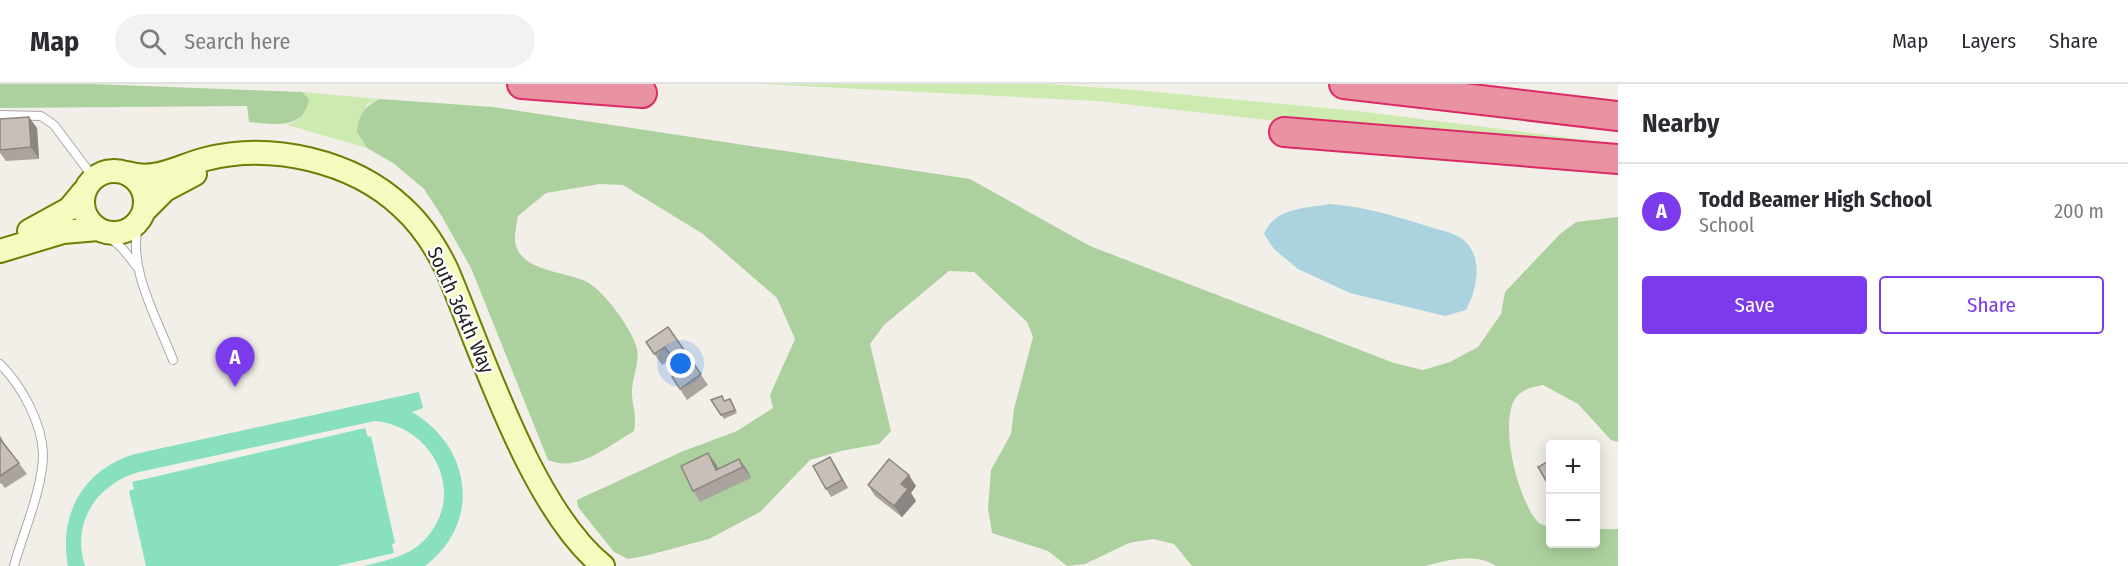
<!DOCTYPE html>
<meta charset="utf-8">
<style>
:root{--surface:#fff;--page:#f2f2f3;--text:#2b2b33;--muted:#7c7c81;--line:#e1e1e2;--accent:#7c3aed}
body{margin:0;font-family:"Fira Sans Condensed",sans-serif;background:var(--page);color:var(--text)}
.controls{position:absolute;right:18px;bottom:18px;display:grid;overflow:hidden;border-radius:6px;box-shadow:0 3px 15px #0003}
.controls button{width:54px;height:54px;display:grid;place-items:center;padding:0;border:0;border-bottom:2px solid var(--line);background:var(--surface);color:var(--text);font:30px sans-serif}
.you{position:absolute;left:681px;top:280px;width:21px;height:21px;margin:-15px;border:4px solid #fff;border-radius:50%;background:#1a73e8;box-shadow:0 0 0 9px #1a73e833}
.badge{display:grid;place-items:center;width:39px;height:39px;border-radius:50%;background:var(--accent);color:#fff;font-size:20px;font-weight:700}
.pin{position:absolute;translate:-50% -50px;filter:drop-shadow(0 2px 3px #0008)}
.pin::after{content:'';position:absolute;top:32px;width:21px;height:18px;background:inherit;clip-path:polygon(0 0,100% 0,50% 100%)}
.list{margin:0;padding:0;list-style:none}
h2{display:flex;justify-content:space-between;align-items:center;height:78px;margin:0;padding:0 24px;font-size:26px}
h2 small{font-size:20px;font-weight:400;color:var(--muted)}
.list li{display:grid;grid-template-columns:39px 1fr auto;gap:18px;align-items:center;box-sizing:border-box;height:96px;padding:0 24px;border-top:2px solid var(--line)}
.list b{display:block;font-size:22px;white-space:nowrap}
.list p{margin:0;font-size:20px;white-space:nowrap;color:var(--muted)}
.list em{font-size:20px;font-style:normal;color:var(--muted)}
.actions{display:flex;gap:12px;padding:18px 24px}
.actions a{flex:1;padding:14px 0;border:2px solid var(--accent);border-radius:6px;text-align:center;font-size:21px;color:var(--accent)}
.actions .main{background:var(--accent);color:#fff}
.icon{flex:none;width:33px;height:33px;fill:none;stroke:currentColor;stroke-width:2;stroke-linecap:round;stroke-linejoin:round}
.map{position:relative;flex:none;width:1618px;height:482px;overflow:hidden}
header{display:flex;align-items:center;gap:36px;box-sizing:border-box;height:84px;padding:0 30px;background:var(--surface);border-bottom:2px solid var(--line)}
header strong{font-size:28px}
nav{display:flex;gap:33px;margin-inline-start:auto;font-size:21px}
.search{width:420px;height:54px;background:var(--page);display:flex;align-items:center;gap:15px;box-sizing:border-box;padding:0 21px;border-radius:33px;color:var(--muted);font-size:22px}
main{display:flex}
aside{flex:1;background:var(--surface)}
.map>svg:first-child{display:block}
.grass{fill:#cdebb0}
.forest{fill:#add19e}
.pitch{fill:#88e0be}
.water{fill:#aad3df}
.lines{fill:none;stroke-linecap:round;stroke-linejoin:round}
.lane-casing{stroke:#a9a9a9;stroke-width:10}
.secondary-casing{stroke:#707d05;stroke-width:26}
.highway-casing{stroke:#dc2a67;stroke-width:32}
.lane{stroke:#fff;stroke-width:8}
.secondary{stroke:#f7fabf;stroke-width:22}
.highway{stroke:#e892a2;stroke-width:28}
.wall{fill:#aba49e}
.shaded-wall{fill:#8b8681}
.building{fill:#c7bfb8;stroke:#8b8681;stroke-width:1.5}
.labels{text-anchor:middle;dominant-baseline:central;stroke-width:4.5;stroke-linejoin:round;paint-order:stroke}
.street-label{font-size:20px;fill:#222;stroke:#fff}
</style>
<header>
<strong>Map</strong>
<div class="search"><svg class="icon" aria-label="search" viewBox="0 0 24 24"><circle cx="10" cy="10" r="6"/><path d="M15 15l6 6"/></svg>Search here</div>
<nav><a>Map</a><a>Layers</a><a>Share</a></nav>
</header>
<main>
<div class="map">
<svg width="1618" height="482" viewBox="0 0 1618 482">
<rect width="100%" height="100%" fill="#f2efe9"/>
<path class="grass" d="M760,0h286l89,6 223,21 260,33v11l-54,-2 -467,-52z
M302,8l78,7 -13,5 -10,28 10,16 -80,-23 11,-5 11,-21z"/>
<path class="forest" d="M0,0h92l210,8 7,7c-5,32 -36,25 -60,23l-2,-16 -247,2z
M380,15l113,8 477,72 120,67 304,117 29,7 27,-8 28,-15 23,-33 4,-22 55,-58 16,-12 42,-5v225l-7,-2 -33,-36 -35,-19c-10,2 -22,4 -28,14 -16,25 3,102 23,123 3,3 9,4 12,6v16h46v-15h22v37h-122c-22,-14 -47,-6 -71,0h-233l-18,-22 -21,-5 -24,4 -44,21 -18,2 -19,-15 -56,-18 -4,-25 3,-38 20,-36 3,-25 19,-72 -6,-15 -53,-50 -25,-1 -65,54 -14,19 21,87 -12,13 -38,7 -31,9 -50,52 -51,27 -64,17 -17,3 -14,-7 -36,-45 -1,-7 104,-48 56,-21 36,-23 -3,-13 25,-56 -18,-41 -74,-64 -80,-49 -23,-1 -54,9 -28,23c-2,14 -7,27 3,39 15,17 44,17 64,26 18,8 48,49 52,68 3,14 -6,31 -5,46 1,14 5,20 2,36 -26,15 -56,42 -86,29l-77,-192 -30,-53 -17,-26 -31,-26 -26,-15 -10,-16c2,-17 7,-26 23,-33z"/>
<path class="pitch" d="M419,308l4,16 -11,4c60,35 70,111 13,154h-61c19,-5 39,-8 55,-21 51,-44 18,-118 -44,-124l-236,51c-42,12 -68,50 -54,94h-17c-10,-52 16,-97 67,-112z
M365,344l3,9 3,-1 24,107 -3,1 2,9 -57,13h-191l-17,-75 5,-2 -2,-7z"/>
<path class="water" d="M1330,120c36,3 66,12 100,23 10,3 22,5 31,11 23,16 17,50 5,72l-21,6 -95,-23 -52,-24 -24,-20 -10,-15c10,-26 42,-26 66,-30z"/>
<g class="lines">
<defs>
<path id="lane" d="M0,31l41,1 13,9 39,52
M139,137c-13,46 18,97 34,139
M102,147l20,17 15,19
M0,280c22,22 42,59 43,90 0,35 -20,78 -29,112"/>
<path id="secondary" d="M83 118a31 31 0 1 1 62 0a31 31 0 1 1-62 0Z
M127,89c29,9 51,-7 79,-14 65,-17 147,2 196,48 20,18 34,40 45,63 36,85 85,239 156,296
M144,127l21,-21 30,-16
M29,147l40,-22 14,-17
M0,167l63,-19 35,-3"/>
<path id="highway" d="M522,0l120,9
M1344,0l274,32
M1284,48l334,27"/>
</defs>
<use href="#lane" class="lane-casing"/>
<use href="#secondary" class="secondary-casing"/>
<use href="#highway" class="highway-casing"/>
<use href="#lane" class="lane"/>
<use href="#secondary" class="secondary"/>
<use href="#highway" class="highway"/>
</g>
<path class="wall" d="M0,35l37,9 2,31 -33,2 -6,-8z
M668,243l40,58 -21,15 -15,-23 9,-6 -8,-13 -11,7 -16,-23z
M730,315l3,4 4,10 -13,6 -13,-19 14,1z
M0,351l4,8 23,31 -22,14 -4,-5 -1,1z
M830,373l5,8 13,23 -17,9 -5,-8z
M739,375l8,11 4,8 -51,24 -7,-11 23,-27 2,5z
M868,401l48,1 -5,7 5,8 -14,16 -27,-21z"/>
<path class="shaded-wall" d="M29,33l8,11 2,31 -8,-12z
M708,369l8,11 6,13 -6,-7z
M830,373l5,8 13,23 -6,-8z
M739,375l8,11 4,8 -8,-11z
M909,391l7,11 -5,7 5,8 -14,16 -8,-11 7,-22z"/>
<path class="building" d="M29,33l2,30 -31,3v-31z
M668,243l33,47 -21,15 -8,-12 9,-6 -16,-24 -11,7 -8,-12z
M722,312l2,5 6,-2 5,11 -14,5 -10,-15z
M0,355l19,24 -19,13z
M708,369l8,17 23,-11 4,8 -50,24 -12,-25z
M830,373l12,23 -16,9 -13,-23z
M889,375l20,16 -8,9 7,5 -14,17 -26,-21z
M1551,376v29l-13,-22z"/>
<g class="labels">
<g class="street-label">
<text transform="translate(461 226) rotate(66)">South 364th Way</text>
</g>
</g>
</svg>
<div class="controls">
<button>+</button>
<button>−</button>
</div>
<div class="you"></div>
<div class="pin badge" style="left:235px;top:303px">A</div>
</div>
<aside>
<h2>Nearby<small></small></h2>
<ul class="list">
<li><span class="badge">A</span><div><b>Todd Beamer High School</b><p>School</p></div><em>200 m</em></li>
</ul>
<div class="actions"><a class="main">Save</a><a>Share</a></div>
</aside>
</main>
